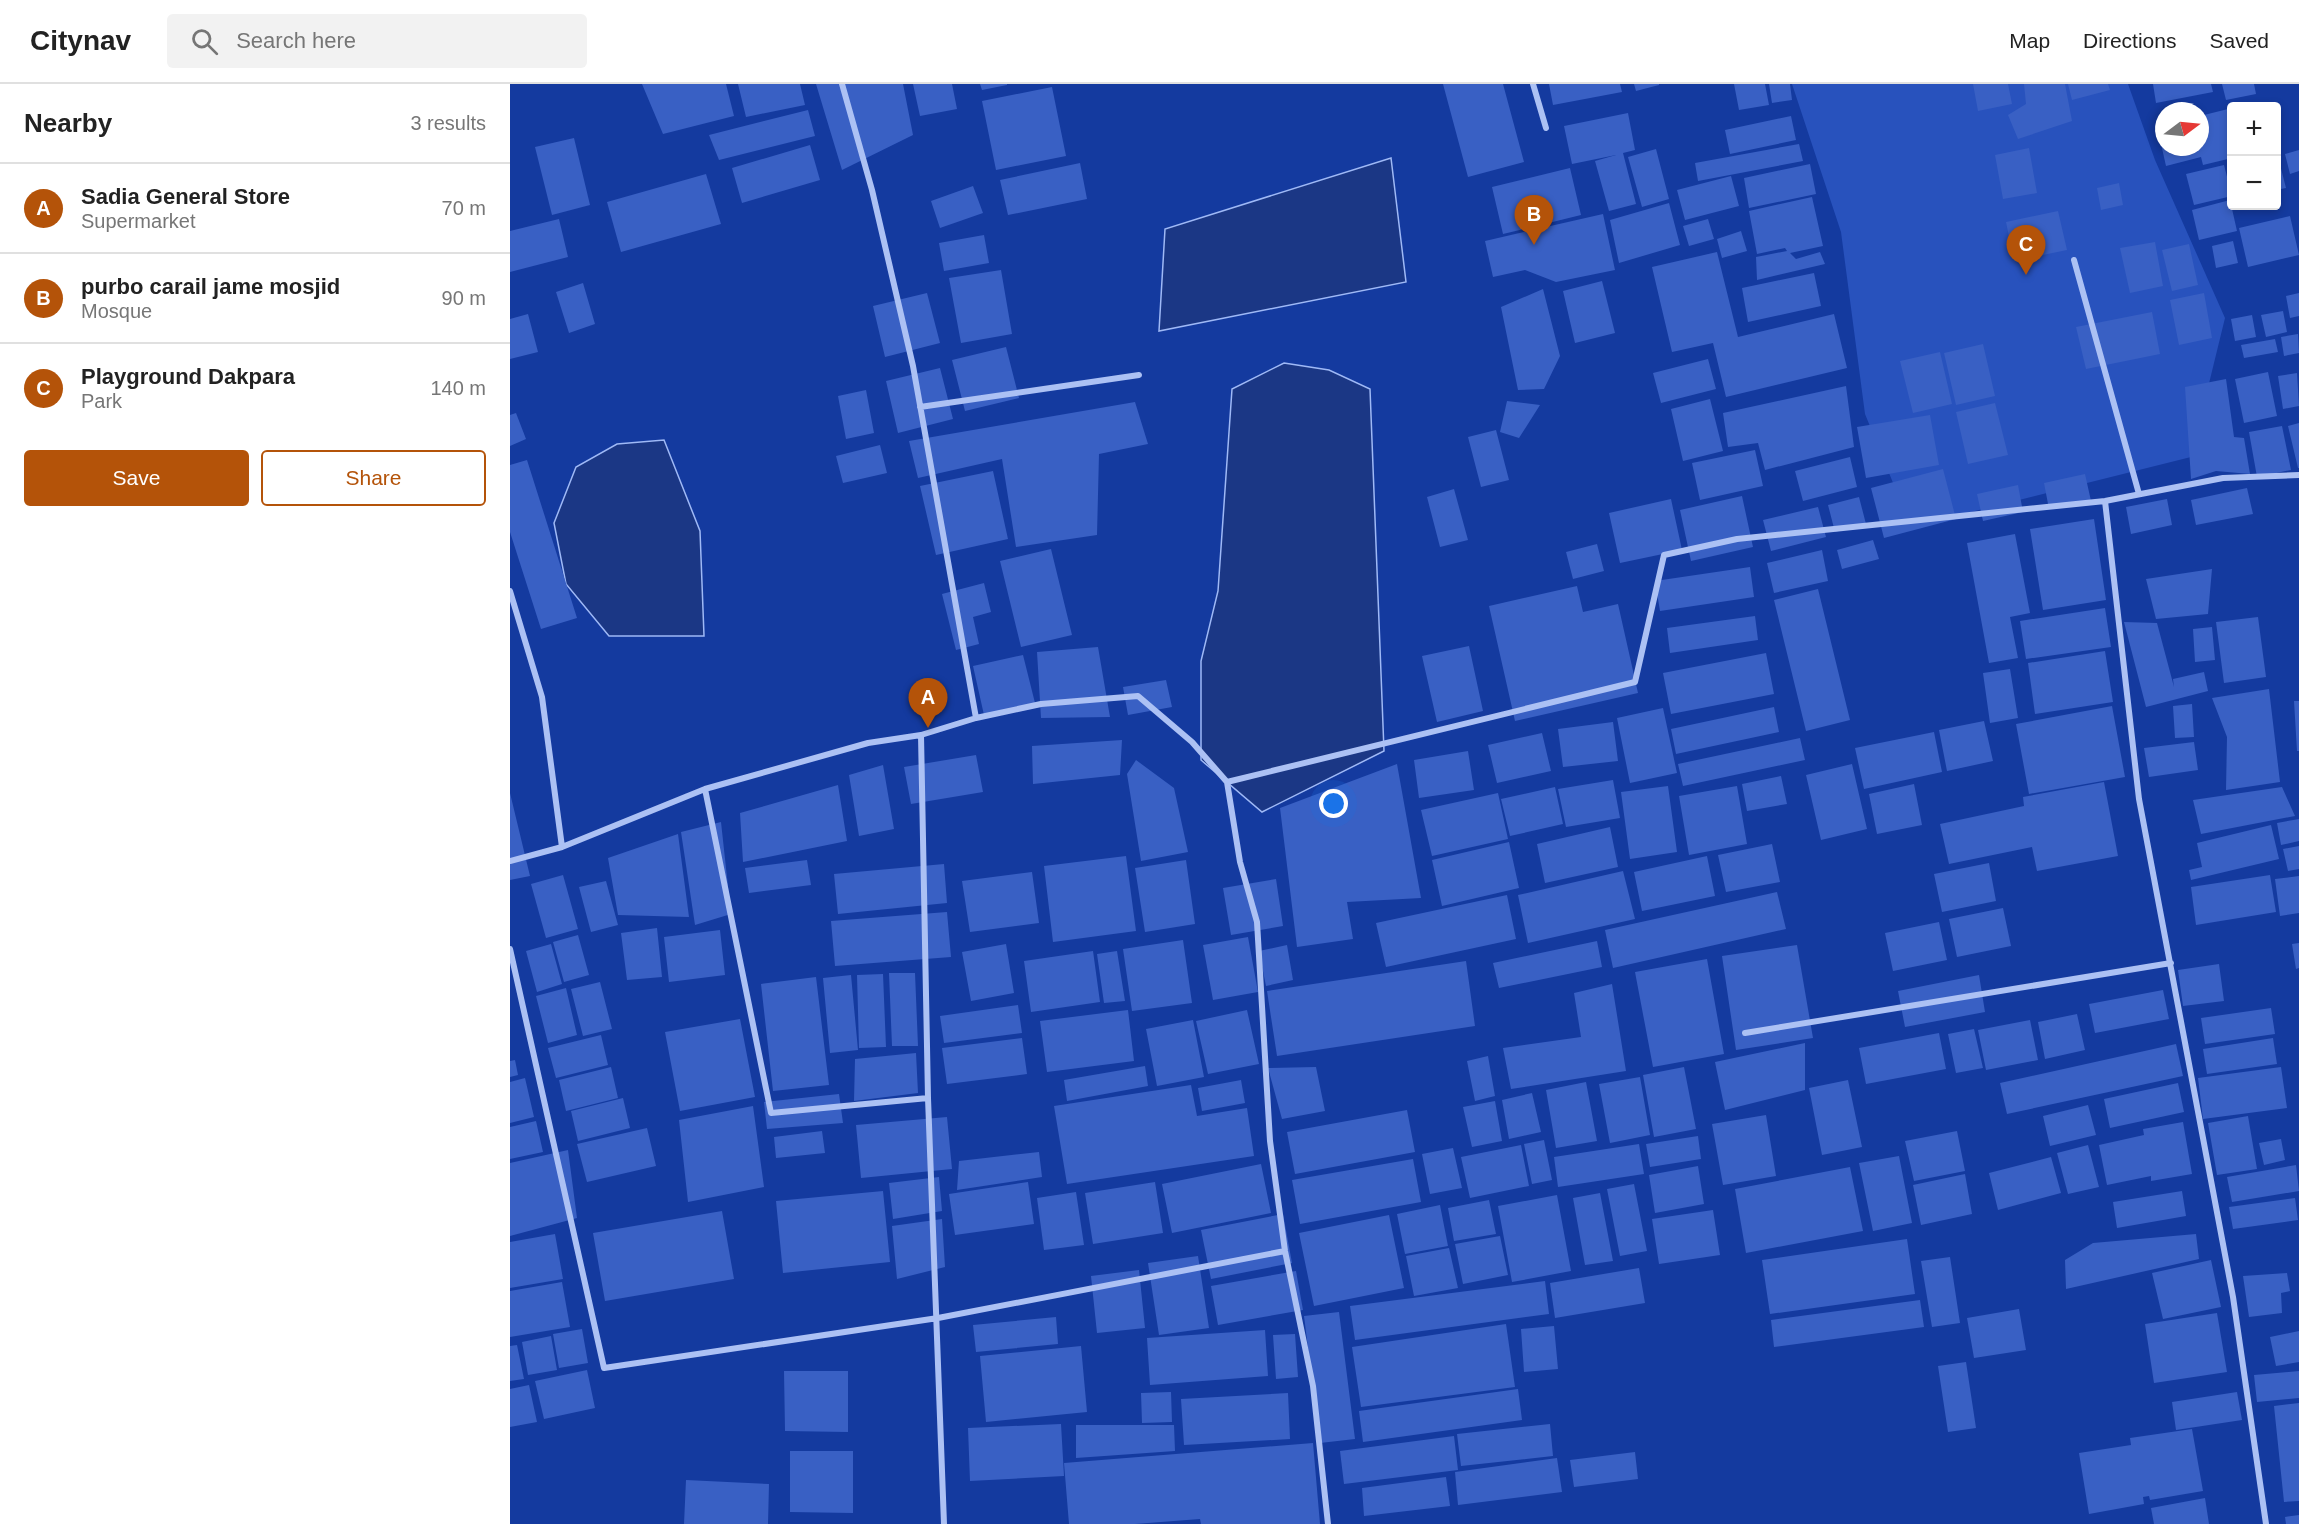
<!DOCTYPE html>
<meta charset="utf-8">
<style>
:root{--surface:#fff;--page:#f2f2f2;--text:#222;--muted:#767676;--line:#e0e0e0;--accent:#b45309}
body{margin:0;font-family:Helvetica,sans-serif;background:var(--page);color:var(--text)}
.controls{position:absolute;right:18px;top:18px;display:grid;overflow:hidden;border-radius:6px;box-shadow:0 3px 9px #0003}
.controls button{width:54px;height:54px;display:grid;place-items:center;padding:0;border:0;border-bottom:2px solid var(--line);background:var(--surface);color:var(--text);font:30px sans-serif}
.compass{position:absolute;left:1645px;top:18px;width:54px;height:54px;border-radius:50%;background:var(--surface);box-shadow:0 3px 9px #0003;rotate:74deg}
.you{position:absolute;left:824px;top:720px;width:21px;height:21px;margin:-15px;border:4px solid #fff;border-radius:50%;background:#1a73e8;box-shadow:0 0 0 9px #1a73e833}
.badge{display:grid;place-items:center;width:39px;height:39px;border-radius:50%;background:var(--accent);color:#fff;font-size:20px;font-weight:700}
.pin{position:absolute;translate:-50% -50px;filter:drop-shadow(0 2px 3px #0008)}
.pin::after{content:'';position:absolute;top:32px;width:21px;height:18px;background:inherit;clip-path:polygon(0 0,100% 0,50% 100%)}
.list{margin:0;padding:0;list-style:none}
h2{display:flex;justify-content:space-between;align-items:center;height:78px;margin:0;padding:0 24px;font-size:26px}
h2 small{font-size:20px;font-weight:400;color:var(--muted)}
.list li{display:grid;grid-template-columns:39px 1fr auto;gap:18px;align-items:center;box-sizing:border-box;height:90px;padding:0 24px;border-top:2px solid var(--line)}
.list b{display:block;font-size:22px;white-space:nowrap}
.list p{margin:0;font-size:20px;white-space:nowrap;color:var(--muted)}
.list em{font-size:20px;font-style:normal;color:var(--muted)}
.actions{display:flex;gap:12px;padding:18px 24px}
.actions a{flex:1;padding:14px 0;border:2px solid var(--accent);border-radius:6px;text-align:center;font-size:21px;color:var(--accent)}
.actions .main{background:var(--accent);color:#fff}
.icon{flex:none;width:33px;height:33px;fill:none;stroke:currentColor;stroke-width:2;stroke-linecap:round;stroke-linejoin:round}
.map{position:relative;flex:none;width:1789px;height:1440px;overflow:hidden}
header{display:flex;align-items:center;gap:36px;box-sizing:border-box;height:84px;padding:0 30px;background:var(--surface);border-bottom:2px solid var(--line)}
header strong{font-size:28px}
nav{display:flex;gap:33px;margin-inline-start:auto;font-size:21px}
.search{width:420px;height:54px;background:var(--page);display:flex;align-items:center;gap:15px;box-sizing:border-box;padding:0 21px;border-radius:6px;color:var(--muted);font-size:22px}
main{display:flex}
aside{flex:1;background:var(--surface)}
.map>svg:first-child{display:block}
.green{fill:#2852bd}
.water{fill:#1b3785;stroke:#9fb9f6;stroke-width:1.5}
.building{fill:#3960c4}
.lines{fill:none;stroke-linecap:round;stroke-linejoin:round}
.minor{stroke:#acc1f4;stroke-width:6}
</style>
<header>
<strong>Citynav</strong>
<div class="search"><svg class="icon" aria-label="search" viewBox="0 0 24 24"><circle cx="10" cy="10" r="6"/><path d="M15 15l6 6"/></svg>Search here</div>
<nav><a>Map</a><a>Directions</a><a>Saved</a></nav>
</header>
<main>
<aside>
<h2>Nearby<small>3 results</small></h2>
<ul class="list">
<li><span class="badge">A</span><div><b>Sadia General Store</b><p>Supermarket</p></div><em>70 m</em></li>
<li><span class="badge">B</span><div><b>purbo carail jame mosjid</b><p>Mosque</p></div><em>90 m</em></li>
<li><span class="badge">C</span><div><b>Playground Dakpara</b><p>Park</p></div><em>140 m</em></li>
</ul>
<div class="actions"><a class="main">Save</a><a>Share</a></div>
</aside>
<div class="map">
<svg width="1789" height="1440" viewBox="0 0 1789 1440">
<rect width="100%" height="100%" fill="#143a9f"/>
<path class="green" d="M1282,0h336l27,76 70,158 -34,139 -280,70 -46,-113 -24,-182z"/>
<path class="water" d="M881,74l15,124 -247,49 6,-102z
M774,279l45,7 41,19 14,362 -122,61 -61,-52v-99l17,-70 14,-202z
M154,356l36,91 4,105h-95l-43,-52 -12,-61 22,-56 41,-23z"/>
<path class="building" d="M132,0h84l8,32 -71,18z
M228,0h62l5,21 -59,12z
M306,0h87l10,51 -71,35z
M403,0h39l5,25 -37,7z
M470,0h27v1l-25,5z
M933,0h60l21,78 -56,15z
M1039,0h71l2,8 -69,13z
M1124,0h25v1l-23,6z
M1224,0h31l4,21 -30,5z
M1259,0h21l2,16 -20,3z
M1463,0h35l4,20 -34,7z
M1514,0h41l7,37 -54,18 -10,-24 18,-11z
M1558,0h40l2,6 -38,10z
M1643,0h58l2,8 -57,11z
M1712,0h32l2,10 -30,6z
M542,3l14,69 -70,14 -14,-69z
M1722,24v50l-29,7 -2,-8 -35,9 -9,-40 7,-1v22h36v-31z
M298,26l7,26 -96,24 -10,-25z
M1118,29l7,37 -12,3 13,51 -27,7 -14,-50 21,-6 -44,9 -8,-38z
M1281,32l5,24 -66,14 -5,-24z
M64,54l16,67 -38,10 -17,-68z
M1289,60l4,17 -105,20 -3,-18z
M300,61l10,35 -78,23 -10,-35z
M1519,64l8,45 -34,6 -8,-44z
M1146,65l13,50 -27,8 -14,-50z
M1789,66v21l-9,3 -5,-20z
M1766,73h2l8,31 -10,2z
M570,79l7,36 -79,16 -8,-35z
M1300,80l6,30 -67,14 -5,-30z
M1714,81l8,31 -38,9 -8,-31z
M1060,84l11,47 -78,19 -11,-47z
M196,90l15,50 -100,28 -14,-50z
M1221,92l8,30 -54,14 -8,-30z
M1609,99l4,22 -22,5 -4,-22z
M463,102l10,27 -43,15 -9,-27z
M1302,113l11,49 -33,7 6,6 24,-7 5,12 -68,16 -1,-23 31,-6 -2,-3 -28,6 -8,-43z
M1720,116l7,31 -38,9 -7,-30z
M1159,119l11,42 -61,18 -9,-43z
M1548,127l9,39 -53,11 -8,-39z
M1093,130l12,56 -59,12 -31,-12 -32,7 -8,-36z
M1780,132l9,39 -51,12 -9,-39z
M49,135l9,38 -58,15v-41z
M1198,135l6,20 -25,7 -6,-20z
M1231,147l6,20 -25,7 -5,-19z
M474,151l5,28 -45,8 -5,-28z
M1723,157l5,22 -22,5 -4,-22z
M1645,158l8,44 -33,7 -10,-45z
M1679,160l9,41 -26,6 -10,-41z
M1207,168l21,85 96,-23 13,54 -121,29 -13,-54 -41,9 -20,-85z
M491,186l11,64 -51,9 -12,-65z
M1304,189l7,33 -73,16 -6,-34z
M1092,197l13,52 -40,10 -12,-52z
M73,199l12,41 -26,9 -13,-41z
M1033,205l17,67 -16,33 -26,1 -17,-83z
M417,209l13,50 -55,14 -12,-51z
M1694,209l8,45 -33,7 -9,-45z
M1789,209v23l-9,2 -4,-22z
M1773,227l4,21 -21,5 -5,-22z
M1642,228l8,42 -74,15 -10,-42z
M18,230l10,38 -28,7v-40z
M1742,231l4,22 -21,4 -4,-22z
M1788,250l1,19 -15,3 -3,-19z
M1765,255l3,13 -34,6 -3,-13z
M1473,260l12,52 -39,9 -12,-52z
M496,263l13,51 -54,13 -13,-51z
M1430,268l12,52 -39,9 -13,-52z
M1198,275l8,30 -55,14 -8,-30z
M430,284l13,51 -55,14 -12,-52z
M1758,288l9,44 -33,7 -9,-44z
M1787,289l2,33 -16,3 -5,-33z
M1716,295l8,58 10,1 6,36 -34,-3 -25,8 -6,-92z
M1336,302l8,61 -89,23 -7,-27 -30,4 -5,-34z
M356,306l8,43 -28,6 -8,-43z
M1200,315l13,52 -40,10 -12,-52z
M997,317l33,4 -21,33 -19,-6z
M625,318l13,42 -49,10 -2,81 -81,12 -14,-88 -84,19 -9,-37z
M1485,319l13,52 -40,9 -12,-52z
M6,329l10,26 -16,7v-31z
M1420,331l9,50 -73,13 -9,-51z
M1789,339v45h-1l-10,-42z
M1772,342l9,44 -34,7 -8,-45z
M986,346l13,50 -28,7 -13,-50z
M370,361l7,28 -44,10 -7,-27z
M1245,366l8,36 -63,14 -8,-37z
M1340,373l7,30 -54,14 -8,-30z
M17,376l50,158 -36,11 -31,-97v-67z
M1433,385l13,50 -72,19 -13,-50z
M483,387l15,68 -72,16 -16,-69z
M1575,390l6,27 -42,8 -5,-26z
M1508,401l5,27 -40,9 -6,-27z
M1737,404l6,26 -57,11 -5,-25z
M944,405l14,51 -28,7 -13,-50z
M1232,412l11,51 -62,14 -11,-51z
M1349,413l7,27 -31,8 -7,-27z
M1161,415l11,51 -62,13 -11,-50z
M1657,415l5,26 -41,9 -5,-27z
M1308,423l8,30 -55,14 -8,-31z
M1584,435l12,81 -63,10 -13,-81z
M1505,450l15,79 -20,4 8,41 -29,5 -22,-120z
M1363,456l6,19 -37,10 -5,-19z
M1087,460l7,27 -31,8 -7,-27z
M541,465l21,86 -51,12 -21,-86z
M1312,466l6,31 -54,12 -7,-30z
M1240,483l4,30 -94,14 -5,-30z
M1702,485l-4,45 -52,5 -10,-40z
M474,499l7,29 -18,5 6,27 -23,6 -14,-56z
M1067,502l6,26 35,-8 20,89 -123,28 -26,-115z
M1308,505l32,131 -44,11 -32,-131z
M1595,524l6,39 -85,12 -6,-38z
M1245,532l3,24 -88,13 -3,-25z
M1748,533l8,60 -42,6 -8,-61z
M1614,538l33,1 17,64 -1,-8 31,-7 4,19 -62,16z
M1702,543l3,33 -20,2 -2,-33z
M959,562l14,65 -46,11 -15,-66z
M588,563l12,70 -69,1 -4,-66z
M1595,567l8,51 -78,12 -7,-51z
M1256,569l8,41 -103,20 -8,-41z
M513,571l12,48 -51,12 -11,-49z
M1500,585l8,49 -28,5 -7,-50z
M656,596l6,27 -44,8 -5,-28z
M1759,605l11,93 -54,8 1,-53 -15,-39z
M1784,617h5v50h-2z
M1682,620l2,33 -19,1 -2,-32z
M1602,622l13,71 -96,17 -13,-70z
M1264,623l5,25 -103,22 -5,-25z
M1153,624l14,65 -47,10 -13,-65z
M1474,637l9,40 -46,10 -8,-41z
M1103,638l5,39 -55,6 -5,-38z
M1424,648l8,40 -78,17 -9,-41z
M1032,649l9,38 -54,12 -9,-38z
M1290,654l5,22 -122,26 -5,-22z
M612,656l-2,35 -87,9 -1,-38z
M1684,658l4,28 -49,7 -5,-29z
M958,667l6,39 -55,8 -5,-38z
M466,671l7,37 -72,12 -7,-37z
M626,676l38,28 14,64 -47,9 -14,-87z
M887,680l24,134 -74,4 6,37 -56,8 -17,-139z
M1342,680l15,65 -46,11 -15,-65z
M373,681l11,64 -35,7 -10,-61z
M1271,692l6,28 -40,7 -5,-27z
M1103,696l7,38 -54,9 -8,-38z
M1594,698l14,74 -81,15 -5,-24 -83,17 -9,-40 84,-18 -1,-9z
M1404,700l8,41 -45,9 -8,-40z
M328,701l9,56 -104,21 -3,-49z
M1158,702l9,66 -47,7 -9,-67z
M1227,702l10,58 -58,11 -10,-59z
M1045,703l8,37 -53,12 -9,-37z
M1772,703l13,29 -94,18 -8,-34z
M0,709l20,83 -20,4z
M988,709l10,46 -76,17 -11,-46z
M1789,735v22l-18,4 -4,-22z
M211,738l10,92 -36,11 -14,-93z
M1761,741l8,34 -88,21 -2,-10 13,-3 -5,-24z
M1100,743l8,40 -73,16 -8,-39z
M168,750l11,83 -71,-2 -10,-57z
M999,758l10,46 -77,18 -10,-46z
M1262,760l8,38 -54,10 -8,-37z
M1789,762v23l-11,2 -5,-22z
M616,772l10,75 -83,11 -9,-76z
M1197,772l8,40 -73,15 -8,-39z
M297,776l4,25 -62,8 -4,-25z
M676,776l9,64 -50,8 -10,-64z
M1479,779l7,38 -54,11 -8,-38z
M434,780l3,39 -109,11 -4,-40z
M1113,787l12,48 -107,24 -10,-48z
M522,788l7,51 -69,9 -8,-51z
M53,791l15,54 -32,9 -15,-54z
M1760,791l6,37 -80,13 -5,-38z
M1789,792v37l-19,3 -5,-37z
M766,795l7,47 -52,9 -8,-47z
M96,797l12,44 -27,7 -12,-45z
M1267,808l9,37 -173,39 -8,-38z
M997,811l9,44 -130,28 -10,-44z
M1493,824l8,38 -54,11 -8,-38z
M437,828l4,45 -116,9 -4,-45z
M1429,838l8,38 -54,11 -8,-38z
M147,844l5,49 -35,3 -6,-47z
M210,846l5,45 -56,7 -5,-45z
M68,851l11,40 -25,7 -11,-40z
M738,853l10,55 -45,8 -10,-55z
M673,856l9,63 -60,8 -9,-62z
M1087,857l5,26 -103,21 -6,-25z
M1789,859v25l-3,1 -4,-25z
M41,860l11,40 -25,8 -11,-41z
M496,860l8,49 -43,8 -9,-49z
M777,861l6,35 -27,6 -7,-35z
M1287,861l16,93 -77,12 -14,-94z
M583,867l7,51 -69,10 -7,-51z
M607,867l8,50 -21,2 -7,-49z
M1197,875l17,95 -71,13 -18,-95z
M956,877l9,65 -198,30 -10,-65z
M1709,880l5,37 -41,5 -5,-36z
M379,889h26l3,73h-26z
M373,890l3,73 -27,1 -2,-73z
M341,891l7,75 -28,3 -7,-75z
M1469,891l6,37 -80,15 -7,-36z
M306,893l13,108 -56,6 -12,-107z
M90,898l12,47 -29,7 -12,-47z
M1102,900l14,87 -115,18 -8,-41 78,-11 -7,-44z
M56,904l11,47 -29,8 -12,-47z
M1653,906l6,29 -74,14 -6,-29z
M508,921l4,28 -78,10 -4,-27z
M1761,924l4,26 -70,10 -4,-26z
M618,926l6,51 -87,11 -7,-51z
M737,926l12,54 -51,10 -12,-53z
M1567,930l8,36 -40,9 -7,-37z
M230,935l15,78 -75,14 -15,-79z
M683,936l11,57 -47,9 -11,-57z
M1520,936l8,40 -52,10 -8,-40z
M1464,945l9,39 -27,5 -8,-39z
M1429,949l7,36 -80,15 -7,-36z
M91,951l7,30 -52,13 -8,-30z
M512,954l5,36 -80,10 -5,-36z
M1763,954l4,26 -70,10 -4,-25z
M1295,959v47l-80,20 -10,-48z
M1666,960l7,32 -176,38 -7,-31z
M406,969l2,40 -64,8 1,-42z
M978,972l7,40 -20,5 -8,-40z
M5,976l3,15 -8,2v-16z
M635,982l3,20 -81,15 -3,-21z
M101,983l7,31 -52,13 -7,-31z
M806,983l9,44 -43,8 -14,-51z
M1174,983l12,62 -42,8 -11,-62z
M1771,983l6,41 -84,11 -5,-41z
M1130,993l10,58 -40,8 -11,-59z
M15,994l9,39 -24,6v-41z
M731,996l4,23 -43,8 -4,-23z
M1338,996l14,67 -40,8 -13,-67z
M1076,998l11,59 -41,7 -10,-58z
M1668,999l6,29 -74,16 -6,-29z
M681,1001l6,31 50,-8 7,48 -187,28 -13,-78z
M1022,1009l9,39 -32,7 -7,-39z
M329,1010l4,29 -76,6 -3,-27z
M113,1014l7,30 -52,13 -7,-30z
M985,1017l7,40 -30,6 -9,-40z
M1578,1021l8,30 -46,11 -7,-30z
M243,1022l11,81 -76,15 -9,-82z
M897,1026l8,42 -120,22 -8,-42z
M1256,1031l10,61 -53,9 -11,-61z
M1738,1032l9,53 -40,6 -9,-52z
M437,1033l5,52 -91,9 -5,-53z
M26,1037l7,31 -33,7v-32z
M1673,1038l9,52 -41,7v-5l-44,9 -8,-40 45,-10 -1,-6z
M137,1044l9,38 -69,16 -10,-38z
M312,1047l3,22 -49,5 -2,-21z
M1447,1047l8,40 -51,10 -9,-40z
M1188,1052l3,23 -51,8 -4,-23z
M1771,1055l4,21 -21,5 -5,-22z
M1034,1056l8,40 -20,4 -8,-40z
M1129,1060l5,30 -86,13 -4,-30z
M1011,1061l8,41 -59,12 -9,-41z
M1578,1061l11,42 -31,7 -11,-41z
M943,1064l9,40 -32,6 -8,-40z
M58,1066l9,68 -67,18v-73z
M529,1068l3,25 -85,13 2,-29z
M1389,1072l13,67 -39,8 -14,-68z
M1541,1073l10,36 -63,17 -9,-37z
M903,1075l8,43 -121,22 -8,-44z
M751,1080l10,49 -99,20 -10,-49z
M1786,1081l3,26 -67,11 -5,-25z
M1188,1082l6,38 -49,9 -6,-38z
M1340,1083l13,64 -117,22 -11,-64z
M1455,1090l7,40 -51,11 -8,-40z
M429,1093l3,34 -49,8 -4,-36z
M518,1098l6,42 -79,11 -6,-41z
M645,1098l8,51 -70,11 -8,-51z
M1124,1100l13,67 -27,5 -13,-67z
M373,1107l7,71 -107,11 -7,-72z
M1672,1107l4,25 -69,12 -4,-26z
M566,1108l8,53 -40,5 -7,-52z
M1090,1109l13,68 -28,4 -12,-67z
M1047,1111l14,76 -59,11 -14,-76z
M1785,1114l3,22 -65,9 -4,-22z
M979,1116l7,34 -42,7 -6,-33z
M930,1121l8,41 -43,8 -8,-40z
M1203,1126l7,45 -61,9 -7,-45z
M212,1127l12,68 -129,22 -12,-68z
M773,1130l9,49 -81,16 -10,-49z
M879,1131l15,73 -90,18 -15,-73z
M432,1135l3,48 -48,12 -5,-53z
M45,1150l8,45 -53,9v-46z
M1686,1150l3,25 -133,30 -1,-29 28,-17z
M990,1152l8,39 -45,9 -8,-40z
M1397,1155l8,55 -145,20 -8,-54z
M939,1164l9,40 -44,8 -8,-40z
M688,1172l11,72 -50,7 -11,-72z
M1440,1173l10,66 -28,4 -11,-66z
M1701,1176l10,47 -58,12 -11,-46z
M1129,1184l6,35 -90,15 -5,-35z
M629,1186l6,58 -48,5 -6,-57z
M786,1187l7,39 -85,15 -7,-39z
M1777,1189l3,18 -9,2 1,20 -33,4 -6,-41z
M1035,1197l4,33 -194,26 -5,-34z
M52,1198l8,45 -60,10v-46z
M1410,1216l4,27 -150,20 -3,-27z
M1509,1225l7,41 -52,8 -7,-40z
M829,1228l16,127 -35,4 -16,-127z
M1707,1229l10,59 -73,11 -9,-59z
M546,1233l2,27 -82,8 -3,-27z
M996,1240l9,63 -154,20 -9,-60z
M1044,1242l4,43 -34,3 -3,-43z
M72,1245l6,34 -29,5 -6,-34z
M755,1246l3,46 -118,9 -3,-47z
M1789,1247v31l-23,4 -6,-29z
M785,1250l3,43 -22,2 -3,-44z
M41,1252l6,34 -29,5 -6,-33z
M7,1261l7,34 -14,2v-35z
M571,1262l6,66 -101,10 -6,-66z
M1456,1278l10,66 -28,4 -10,-66z
M77,1286l8,38 -51,11 -9,-38z
M274,1287h64v61l-63,-1z
M1789,1287v27l-42,4 -3,-27z
M19,1301l8,37 -27,5v-38z
M1008,1305l4,31 -159,22 -4,-31z
M661,1308l1,30 -30,1 -1,-30z
M1727,1308l5,28 -66,10 -4,-28z
M778,1309l2,46 -106,6 -3,-46z
M1789,1319v98l-15,1 -10,-96z
M551,1340l3,52 -94,5 -2,-53z
M1040,1340l3,32 -92,10 -4,-32z
M566,1341h98l1,26 -99,7z
M1682,1345l11,62 -53,9 -1,-4 -6,1 1,7 -55,10 -10,-61 52,-8 -1,-7z
M944,1352l4,34 -114,14 -4,-33z
M803,1359l7,81h-119l-1,-5 -65,5h-66l-5,-61z
M280,1367h63v62l-63,-1z
M1125,1368l3,27 -64,8 -4,-27z
M1047,1374l5,34 -104,13 -3,-33z
M936,1393l4,29 -86,10 -2,-28z
M176,1396l83,4 -1,40h-84z
M1695,1414l4,26h-55l-3,-16z
M1789,1431v9h-13l-1,-7z"/>
<g class="lines">
<path class="minor" d="M332,0l30,106 41,176 63,352
M1023,0l13,44
M1564,176l65,234
M410,323l219,-32
M1595,417l34,298 94,498 33,227
M0,507l32,106 20,150
M411,651l7,363 16,426
M717,698l408,-100 29,-127 73,-16 368,-38 118,-23 76,-3
M195,705l66,324 157,-15
M0,777l52,-14 143,-58 163,-46 53,-8 55,-17 65,-14 97,-8 54,46 35,40 13,80 17,60 13,219 15,110 28,135 15,138
M0,865l94,419 334,-50 347,-67
M1235,949l426,-70"/>
</g>
</svg>
<div class="controls">
<button>+</button>
<button>−</button>
</div>
<svg class="compass" viewBox="-18 -18 36 36"><path d="M0-13l5 13h-10z" fill="#e53935"/><path d="M0 13l5-13h-10z" fill="#767676"/></svg>
<div class="you"></div>
<div class="pin badge" style="left:418px;top:644px">A</div>
<div class="pin badge" style="left:1024px;top:161px">B</div>
<div class="pin badge" style="left:1516px;top:191px">C</div>
</div>
</main>
